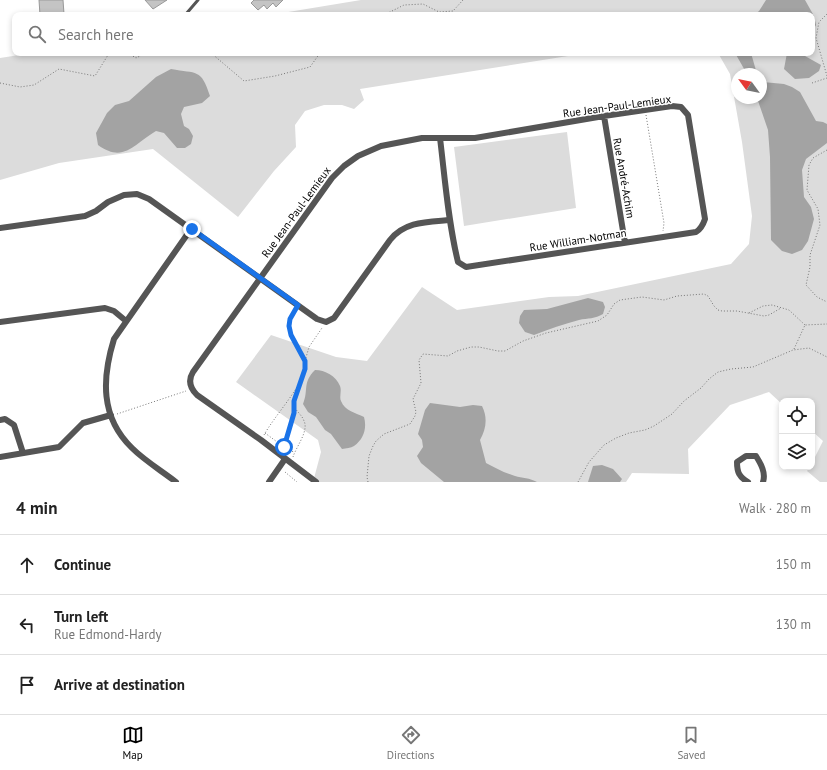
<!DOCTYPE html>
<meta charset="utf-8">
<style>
:root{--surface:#fff;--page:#f6f6f6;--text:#222;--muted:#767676;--line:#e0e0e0;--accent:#000}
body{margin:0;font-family:"PT Sans",sans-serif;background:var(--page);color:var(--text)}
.controls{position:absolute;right:12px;bottom:12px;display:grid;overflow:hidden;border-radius:8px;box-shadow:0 2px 6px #0003}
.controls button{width:36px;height:36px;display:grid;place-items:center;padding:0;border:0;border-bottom:1px solid var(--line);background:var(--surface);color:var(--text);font:20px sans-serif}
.compass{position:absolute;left:731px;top:68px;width:36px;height:36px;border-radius:50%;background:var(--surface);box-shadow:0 2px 6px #0003;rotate:303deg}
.stop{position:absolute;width:12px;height:12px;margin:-9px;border:3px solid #1a73e8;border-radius:50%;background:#fff}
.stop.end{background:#1a73e8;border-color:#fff;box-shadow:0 1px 4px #0008}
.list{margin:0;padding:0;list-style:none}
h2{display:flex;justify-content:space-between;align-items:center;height:52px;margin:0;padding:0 16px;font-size:17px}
h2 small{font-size:13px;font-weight:400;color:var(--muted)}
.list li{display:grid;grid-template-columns:26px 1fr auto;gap:12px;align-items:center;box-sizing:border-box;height:60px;padding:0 16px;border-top:1px solid var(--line)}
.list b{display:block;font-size:15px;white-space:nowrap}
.list p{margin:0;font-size:13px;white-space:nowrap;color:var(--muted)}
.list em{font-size:13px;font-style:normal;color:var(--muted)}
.icon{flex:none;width:22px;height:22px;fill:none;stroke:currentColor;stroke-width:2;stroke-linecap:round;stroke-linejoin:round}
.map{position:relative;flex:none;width:827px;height:482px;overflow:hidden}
.search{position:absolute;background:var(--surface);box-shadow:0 2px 6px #0003;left:12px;right:12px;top:12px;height:44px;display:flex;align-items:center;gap:10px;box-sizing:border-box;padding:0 14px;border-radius:8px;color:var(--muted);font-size:15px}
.sheet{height:232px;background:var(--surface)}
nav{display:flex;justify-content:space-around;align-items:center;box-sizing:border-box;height:56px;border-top:1px solid var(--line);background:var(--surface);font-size:11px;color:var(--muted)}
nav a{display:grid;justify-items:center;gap:2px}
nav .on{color:var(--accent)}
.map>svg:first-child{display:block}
.green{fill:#dcdcdc;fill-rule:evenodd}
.water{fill:#a3a3a3}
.building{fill:#c4c4c4;stroke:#999}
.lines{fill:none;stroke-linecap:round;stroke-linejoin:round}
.path{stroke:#777;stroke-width:1;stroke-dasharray:1 2;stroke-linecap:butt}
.service{stroke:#555;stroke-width:3}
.minor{stroke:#555;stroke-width:6}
.route{stroke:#1a73e8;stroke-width:5}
.labels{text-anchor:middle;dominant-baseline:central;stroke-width:3;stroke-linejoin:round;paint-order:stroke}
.street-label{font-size:11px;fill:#000;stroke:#fff}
</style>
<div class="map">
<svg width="827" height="482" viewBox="0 0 827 482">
<rect width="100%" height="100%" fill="#fff"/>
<path class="green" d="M361,0h466v482h-7l-13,-11 3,-4h2v-4l11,-22 -11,-10v-30h-30v3l-13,-12 -39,13 -42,44 1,25 -57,-1 -6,9h-313l8,-30 -3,-12 -82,-58 35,-47 65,22 31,4 55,-74 35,23 92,-13 29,-1 153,-32 18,-20 3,-28 -10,-74 -12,-68 -12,-21h94v-38h-542zM737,74h24v24h-24z
M32,53h555l-227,36 4,11 -10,9 -12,-4h-18l-19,6 -10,14 1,22 -22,24 -36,46 -85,-68 -94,14 -59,17v-122z
M567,132l9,76 -112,18 -10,-79z"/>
<path class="water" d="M766,0h39l9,16 2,9 -4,7v-17h-58l5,-4z
M735,53h16l6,21h-10z
M787,53h17l1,3 16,9 -2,6 -10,7 -14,1 -11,-10z
M171,69c26,5 30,-1 39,27l-8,7 -18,4 -3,7 3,12 5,3 4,7 -2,8 -6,4h-8l-13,-15 -8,-2c-21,12 -32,33 -58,14l-2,-12 11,-20 8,-8 14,-4 27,-24z
M761,80l2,2 21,2 8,3 8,5 16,29 7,1 4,2v19l-21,16 -4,11 2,27 7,10 3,12 -6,22 -6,9 -10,4 -10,-3 -11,-11 -1,-83 -2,-27 -11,-32h4z
M588,298l15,4 2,5 -2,7c-8,5 -15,4 -24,6 -15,4 -30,9 -45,15l-9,-3 -6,-9 1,-7 4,-6 23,-1z
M315,370c10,0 21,6 25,16 2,5 -1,11 1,15 4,10 15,12 23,16 3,11 0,22 -10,29 -3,2 -8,2 -12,3l-11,-15 -6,-4 -9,-13 -8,-5 -5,-8c6,-15 -1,-21 12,-34z
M430,403l30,4 13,-2 9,1c6,12 4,23 -2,34l6,23c9,5 19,10 29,13 7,2 15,2 22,6h-93l-23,-19 -4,-7 6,-9 -1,-7 -4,-6 7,-24z
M602,465l11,4 9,10 -2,3h-32l5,-16z"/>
<path class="building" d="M39,0h24l1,14 -24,1z
M145,0h22l-14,9z
M254,0h29l-7,7 -3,-4 -6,6 -3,-4 -6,5 -7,-7z"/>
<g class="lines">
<path class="path" d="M827,14l-8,8 -3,16 11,38
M384,15l20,-10 19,-1 16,8 14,-1 10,-11
M128,53l8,5 10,-5
M211,53l33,28 31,-5 35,-9 10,-14
M0,83l20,4 14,-2 25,-16 36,7 13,-21 13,-2
M812,83l15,-5
M646,115l18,108 -1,8
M827,150l-14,8 -4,7 -2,25 11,19 2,16 -10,30v12l-4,18 11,12 10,5
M749,313l14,-7 9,-1 17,5 16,15
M794,349l11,-24 22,-1
M305,361l4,-14 13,-19
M117,414l69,-23
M265,433l23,17 6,2
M264,435c9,-17 39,-50 41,-66 3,-23 -27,-29 -10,-58
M284,447l8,-23 2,-15
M293,457c3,-10 16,-26 11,-36 -2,-6 -8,-10 -11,-16l5,-19
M285,472l12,10
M368,482l-1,-5 2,-21 4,-10 3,-5 8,-7 26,-10 5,-8 1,-4 -3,-13 8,-16 -2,-23 4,-6 25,2 9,-5 14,-4h8l19,4h7l18,-10 23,-8 52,-12 9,-6 7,-11 6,-4 22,-3 22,3 13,-4 27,-2 4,2 6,10 4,4 4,1h15l27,5 5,-1 12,-7
M578,482l11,-20 15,-17 12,-7 13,-5 16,-3 9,-4 18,-12 12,-13 17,-13 8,-9 9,-7 13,-3 22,-2 40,-17 16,-2 18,9"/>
<path class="service" d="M186,14l12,-14"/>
<path class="minor" d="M604,116l21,127
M0,228l85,-12 11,-5 12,-9 16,-7 13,-1 12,5 168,120 9,3 8,-4 56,-78c15,-19 38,-18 60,-20
M0,322l105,-14 9,3 12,10
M0,420l5,-1 9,6 9,28
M0,457l59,-10 24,-24 28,-8
M176,482c-14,-11 -31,-21 -44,-34 -32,-31 -30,-70 -18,-109l77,-110
M269,482l16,-23
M316,482l-55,-42 -64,-45c-7,-7 -9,-15 -4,-23l139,-194 12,-12 14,-10 23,-10 41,-8h53l129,-22 68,-10 9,1 7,8 17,104c-2,6 -4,10 -9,13l-230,35 -8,-5c-10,-41 -13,-83 -18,-124
M748,482c-9,-5 -11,-10 -11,-20l9,-6h10c5,8 10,17 7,26"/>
</g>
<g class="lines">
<path class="route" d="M192,229l106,76 -8,14 -1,7 2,9 14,26v8l-11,32v12l-10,34"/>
</g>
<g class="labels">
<g class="street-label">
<text transform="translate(617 106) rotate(-8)">Rue Jean-Paul-Lemieux</text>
<text transform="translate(624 178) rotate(80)">Rue André-Achim</text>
<text transform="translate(296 212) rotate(-54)">Rue Jean-Paul-Lemieux</text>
<text transform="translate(578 240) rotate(-9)">Rue William-Notman</text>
</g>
</g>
</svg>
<div class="controls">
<button><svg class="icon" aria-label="locate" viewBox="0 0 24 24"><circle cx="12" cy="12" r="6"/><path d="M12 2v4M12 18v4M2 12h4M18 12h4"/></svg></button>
<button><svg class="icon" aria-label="layers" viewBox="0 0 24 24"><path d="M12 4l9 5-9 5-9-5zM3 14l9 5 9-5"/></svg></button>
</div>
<svg class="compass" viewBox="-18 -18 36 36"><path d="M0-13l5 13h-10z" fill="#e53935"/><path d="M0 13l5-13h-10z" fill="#767676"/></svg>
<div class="stop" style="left:284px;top:447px"></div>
<div class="stop end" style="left:192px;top:229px"></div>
<div class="search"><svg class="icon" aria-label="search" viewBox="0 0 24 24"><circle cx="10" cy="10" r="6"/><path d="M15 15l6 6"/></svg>Search here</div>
</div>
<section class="sheet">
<h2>4 min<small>Walk · 280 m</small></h2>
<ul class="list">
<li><svg class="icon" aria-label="ahead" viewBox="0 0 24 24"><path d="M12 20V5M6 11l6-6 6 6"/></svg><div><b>Continue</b></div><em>150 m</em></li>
<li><svg class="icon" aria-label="left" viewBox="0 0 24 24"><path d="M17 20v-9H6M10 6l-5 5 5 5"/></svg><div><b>Turn left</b><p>Rue Edmond-Hardy</p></div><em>130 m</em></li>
<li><svg class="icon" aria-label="arrive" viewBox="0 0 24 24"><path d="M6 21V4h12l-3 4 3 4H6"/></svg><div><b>Arrive at destination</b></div></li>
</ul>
</section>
<nav>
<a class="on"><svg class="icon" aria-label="map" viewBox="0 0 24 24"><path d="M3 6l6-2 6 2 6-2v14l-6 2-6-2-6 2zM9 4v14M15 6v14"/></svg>Map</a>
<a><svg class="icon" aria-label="directions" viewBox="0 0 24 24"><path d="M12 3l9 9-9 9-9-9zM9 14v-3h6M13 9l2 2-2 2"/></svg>Directions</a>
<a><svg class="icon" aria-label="saved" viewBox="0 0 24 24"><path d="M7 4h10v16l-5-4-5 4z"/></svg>Saved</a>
</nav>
